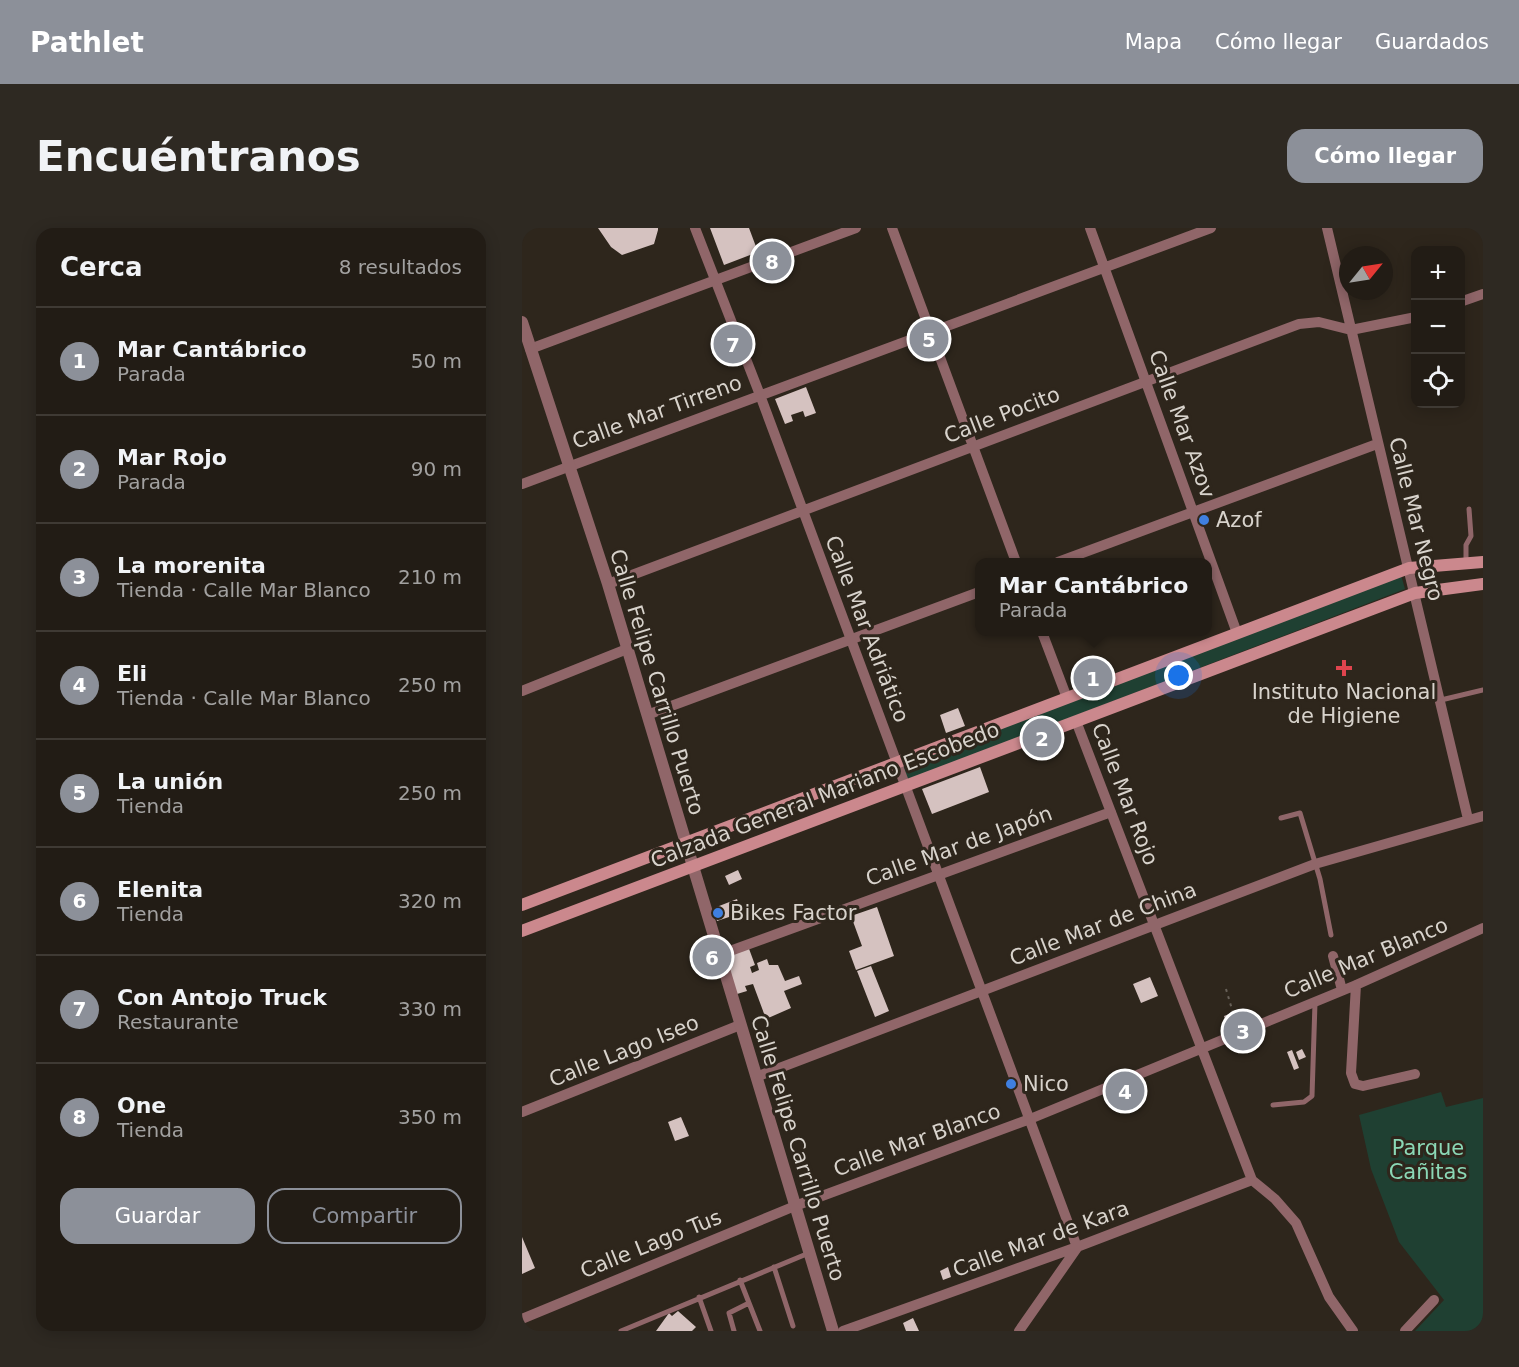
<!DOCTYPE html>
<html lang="es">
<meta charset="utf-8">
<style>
:root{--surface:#221c15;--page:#2e2922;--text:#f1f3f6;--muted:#a2a1a0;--line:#3f3a34;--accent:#8c9099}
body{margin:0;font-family:"DejaVu Sans",sans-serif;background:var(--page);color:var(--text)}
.controls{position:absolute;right:18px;top:18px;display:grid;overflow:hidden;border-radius:12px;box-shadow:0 3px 15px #0003}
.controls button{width:54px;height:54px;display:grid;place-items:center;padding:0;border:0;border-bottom:2px solid var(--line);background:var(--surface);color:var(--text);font:30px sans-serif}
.compass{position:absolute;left:817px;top:18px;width:54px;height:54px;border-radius:50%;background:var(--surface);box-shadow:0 3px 15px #0003;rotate:60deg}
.you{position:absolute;left:657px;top:448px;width:21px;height:21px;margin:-15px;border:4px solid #fff;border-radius:50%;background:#1a73e8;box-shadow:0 0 0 9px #1a73e833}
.badge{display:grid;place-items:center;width:39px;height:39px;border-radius:50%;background:var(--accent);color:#fff;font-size:20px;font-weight:700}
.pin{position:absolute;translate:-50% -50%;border:3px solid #fff;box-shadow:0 2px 6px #0006}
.popup{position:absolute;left:453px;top:330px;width:237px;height:78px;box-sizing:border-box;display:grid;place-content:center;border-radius:12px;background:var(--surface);filter:drop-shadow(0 2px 4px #0005);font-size:20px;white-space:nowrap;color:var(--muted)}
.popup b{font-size:22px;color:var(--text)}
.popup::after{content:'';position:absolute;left:50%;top:100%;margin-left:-12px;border:12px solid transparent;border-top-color:var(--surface)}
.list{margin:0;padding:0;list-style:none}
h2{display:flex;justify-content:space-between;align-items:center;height:78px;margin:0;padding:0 24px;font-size:26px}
h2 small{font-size:20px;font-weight:400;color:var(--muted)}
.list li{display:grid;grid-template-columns:39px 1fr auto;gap:18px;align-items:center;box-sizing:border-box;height:108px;padding:0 24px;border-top:2px solid var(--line)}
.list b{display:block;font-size:22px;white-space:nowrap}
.list p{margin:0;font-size:20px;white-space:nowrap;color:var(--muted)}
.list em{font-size:20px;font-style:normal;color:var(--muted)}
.actions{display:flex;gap:12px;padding:18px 24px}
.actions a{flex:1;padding:14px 0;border:2px solid var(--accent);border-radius:18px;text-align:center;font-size:21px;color:var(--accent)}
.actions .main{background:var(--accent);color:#fff}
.icon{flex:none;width:33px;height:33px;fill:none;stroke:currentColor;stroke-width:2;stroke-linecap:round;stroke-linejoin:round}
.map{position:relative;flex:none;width:961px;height:1103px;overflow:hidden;border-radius:18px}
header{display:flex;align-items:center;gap:36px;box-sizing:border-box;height:84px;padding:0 30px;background:var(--accent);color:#fff}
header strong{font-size:28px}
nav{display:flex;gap:33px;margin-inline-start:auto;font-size:21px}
.intro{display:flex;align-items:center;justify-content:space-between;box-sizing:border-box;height:144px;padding:0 36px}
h1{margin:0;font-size:42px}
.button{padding:15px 27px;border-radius:18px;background:var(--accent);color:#fff;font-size:21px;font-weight:700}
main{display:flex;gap:36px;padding:0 36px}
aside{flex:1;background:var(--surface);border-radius:18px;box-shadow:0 3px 15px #0003}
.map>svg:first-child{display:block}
.green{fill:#1f4032}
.building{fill:#d5c2c0}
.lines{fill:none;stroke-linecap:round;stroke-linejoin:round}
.path{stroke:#676058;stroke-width:2;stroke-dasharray:3 4.5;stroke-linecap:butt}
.service{stroke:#906669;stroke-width:5}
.minor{stroke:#906669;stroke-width:10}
.tertiary{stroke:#906669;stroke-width:12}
.secondary{stroke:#cb888d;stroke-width:12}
.shop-dot{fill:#3f7fe0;stroke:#2e261c;stroke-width:2}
.health-dot{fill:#e0444e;stroke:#2e261c;stroke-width:2}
.labels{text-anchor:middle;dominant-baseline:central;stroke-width:6;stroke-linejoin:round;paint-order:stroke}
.street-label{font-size:21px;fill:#d8d3cc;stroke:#2e261c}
.poi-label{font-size:21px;fill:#d8d3cc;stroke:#2e261c;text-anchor:start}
.park-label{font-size:21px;fill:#8bd8b6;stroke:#2e261c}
</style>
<header>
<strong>Pathlet</strong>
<nav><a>Mapa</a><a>Cómo llegar</a><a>Guardados</a></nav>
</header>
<div class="intro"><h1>Encuéntranos</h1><a class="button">Cómo llegar</a></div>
<main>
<aside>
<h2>Cerca<small>8 resultados</small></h2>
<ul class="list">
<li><span class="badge">1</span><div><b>Mar Cantábrico</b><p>Parada</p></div><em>50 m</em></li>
<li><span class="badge">2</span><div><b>Mar Rojo</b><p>Parada</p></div><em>90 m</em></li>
<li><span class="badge">3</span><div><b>La morenita</b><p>Tienda · Calle Mar Blanco</p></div><em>210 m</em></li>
<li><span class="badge">4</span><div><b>Eli</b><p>Tienda · Calle Mar Blanco</p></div><em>250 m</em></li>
<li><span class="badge">5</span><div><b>La unión</b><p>Tienda</p></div><em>250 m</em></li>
<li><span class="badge">6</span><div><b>Elenita</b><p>Tienda</p></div><em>320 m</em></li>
<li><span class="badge">7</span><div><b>Con Antojo Truck</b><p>Restaurante</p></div><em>330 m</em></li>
<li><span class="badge">8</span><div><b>One</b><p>Tienda</p></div><em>350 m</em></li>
</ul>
<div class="actions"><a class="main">Guardar</a><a>Compartir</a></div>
</aside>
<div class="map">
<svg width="961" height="1103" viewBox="0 0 961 1103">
<rect width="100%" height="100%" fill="#2e261c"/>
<path class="green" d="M879,347l4,14 -497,191 -6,-16z
M919,864l5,15 37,-9v233h-68l29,-31 -45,-58 -28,-73 -12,-54z"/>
<path class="building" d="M76,0h60v2l-4,14 -32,11 -11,-8z
M188,0h39l9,24 -34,13z
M284,159l10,26 -11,4 -2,-6 -12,4 2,6 -8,3 -10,-25z
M436,480l7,18 -19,7 -6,-18z
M458,539l9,25 -57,22 -10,-25z
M216,642l4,9 -13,6 -4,-9z
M215,671l4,14 -24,8 -3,-13z
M355,679l17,49 -38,14 -7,-19 13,-5 -11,-30z
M226,718l7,19 -5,2 2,6 7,-3 -2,-7 10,-4 2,6h9l7,16 14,-5 3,8 -18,7 7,17 -25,11 -13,-35 -8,2 2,5 -10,3 -15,-38z
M349,738l18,45 -14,6 -18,-46z
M628,749l8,19 -17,7 -8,-19z
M710,785l3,10 -8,2 -3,-9z
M780,821l4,8 -7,3 -3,-8z
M770,822l7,18 -5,2 -7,-18z
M159,889l8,19 -14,5 -7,-19z
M0,1009l13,31 -13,6z
M426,1039l3,10 -8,3 -3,-9z
M156,1083l18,16 -4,4h-36l13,-18 3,3z
M391,1090l6,13h-13l-3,-8z"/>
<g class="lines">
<path class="path" d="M704,761l10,34"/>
<path class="service" d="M944,334v-17l5,-9 -2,-27
M919,472l42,-10
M759,590l19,-5 20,66 11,56
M751,877l31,-3 8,-6 3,-93
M252,1039l19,59
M218,1052l20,51
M177,1069l12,34
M99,1103l188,-78
M212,1103l-5,-18 20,-10"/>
<path class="minor" d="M173,0l65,167 317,852
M370,0l124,334
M568,0l147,405
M805,0l141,591
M938,74l23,-8
M8,121l326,-121
M0,256l689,-256
M536,334l319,-118
M86,356l691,-260 20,-2 32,8 65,-13
M520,404l25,66
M0,463l105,-42
M125,487l332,-123
M554,493l176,459 23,19 21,24 33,74 24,34
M197,727l392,-143
M811,728l9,34
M834,757l-5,88 4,11 8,2 52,-12
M234,849l559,-213 168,-48
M0,884l218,-87
M0,1091l273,-113 235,-87 326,-134 127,-57
M321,1103l234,-84 175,-67
M497,1103l58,-83
M883,1103l29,-31"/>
<path class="tertiary" d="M0,94l86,262 225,747"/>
<path class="secondary" d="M0,677l887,-337 74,-6
M0,703l893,-338 68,-9"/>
</g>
<g class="shop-dot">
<circle cx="682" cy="292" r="6"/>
<circle cx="196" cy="685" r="6"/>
<circle cx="489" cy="856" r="6"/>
</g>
<path class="health-dot" d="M819 431h6v6h6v6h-6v6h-6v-6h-6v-6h6z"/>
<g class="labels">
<g class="street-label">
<text transform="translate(135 184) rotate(-20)">Calle Mar Tirreno</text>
<text transform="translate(480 187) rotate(-21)">Calle Pocito</text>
<text transform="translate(660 196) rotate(70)">Calle Mar Azov</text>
<text transform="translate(894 291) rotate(76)">Calle Mar Negro</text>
<text transform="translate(345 401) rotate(69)">Calle Mar Adriático</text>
<text transform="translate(135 454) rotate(73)">Calle Felipe Carrillo Puerto</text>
<text transform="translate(603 566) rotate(69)">Calle Mar Rojo</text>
<text transform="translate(303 567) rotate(-21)">Calzada General Mariano Escobedo</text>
<text transform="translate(437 618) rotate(-20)">Calle Mar de Japón</text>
<text transform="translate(581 696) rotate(-21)">Calle Mar de China</text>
<text transform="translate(844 730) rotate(-23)">Calle Mar Blanco</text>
<text transform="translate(102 823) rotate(-22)">Calle Lago Iseo</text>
<text transform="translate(395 912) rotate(-20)">Calle Mar Blanco</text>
<text transform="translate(276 920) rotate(73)">Calle Felipe Carrillo Puerto</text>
<text transform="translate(519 1011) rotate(-20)">Calle Mar de Kara</text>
<text transform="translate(129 1016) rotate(-22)">Calle Lago Tus</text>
</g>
<g class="poi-label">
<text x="694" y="292">Azof</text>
<text x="822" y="464" text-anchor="middle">Instituto Nacional<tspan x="822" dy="24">de Higiene</tspan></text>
<text x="208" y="685">Bikes Factor</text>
<text x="501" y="856">Nico</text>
</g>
<g class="park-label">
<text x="906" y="920">Parque<tspan x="906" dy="24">Cañitas</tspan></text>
</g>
</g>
</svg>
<div class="controls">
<button>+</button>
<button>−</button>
<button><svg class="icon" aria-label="locate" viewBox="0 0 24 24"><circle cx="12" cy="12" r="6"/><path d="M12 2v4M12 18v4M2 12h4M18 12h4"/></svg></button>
</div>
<svg class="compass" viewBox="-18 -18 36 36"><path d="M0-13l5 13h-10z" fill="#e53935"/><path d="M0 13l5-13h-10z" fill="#a2a1a0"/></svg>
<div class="you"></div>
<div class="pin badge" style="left:571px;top:450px">1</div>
<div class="popup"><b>Mar Cantábrico</b>Parada</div>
<div class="pin badge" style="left:520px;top:510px">2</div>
<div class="pin badge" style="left:721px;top:803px">3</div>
<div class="pin badge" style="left:603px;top:863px">4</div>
<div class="pin badge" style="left:407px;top:111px">5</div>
<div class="pin badge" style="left:190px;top:729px">6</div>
<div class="pin badge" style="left:211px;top:116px">7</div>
<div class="pin badge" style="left:250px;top:33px">8</div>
</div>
</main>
